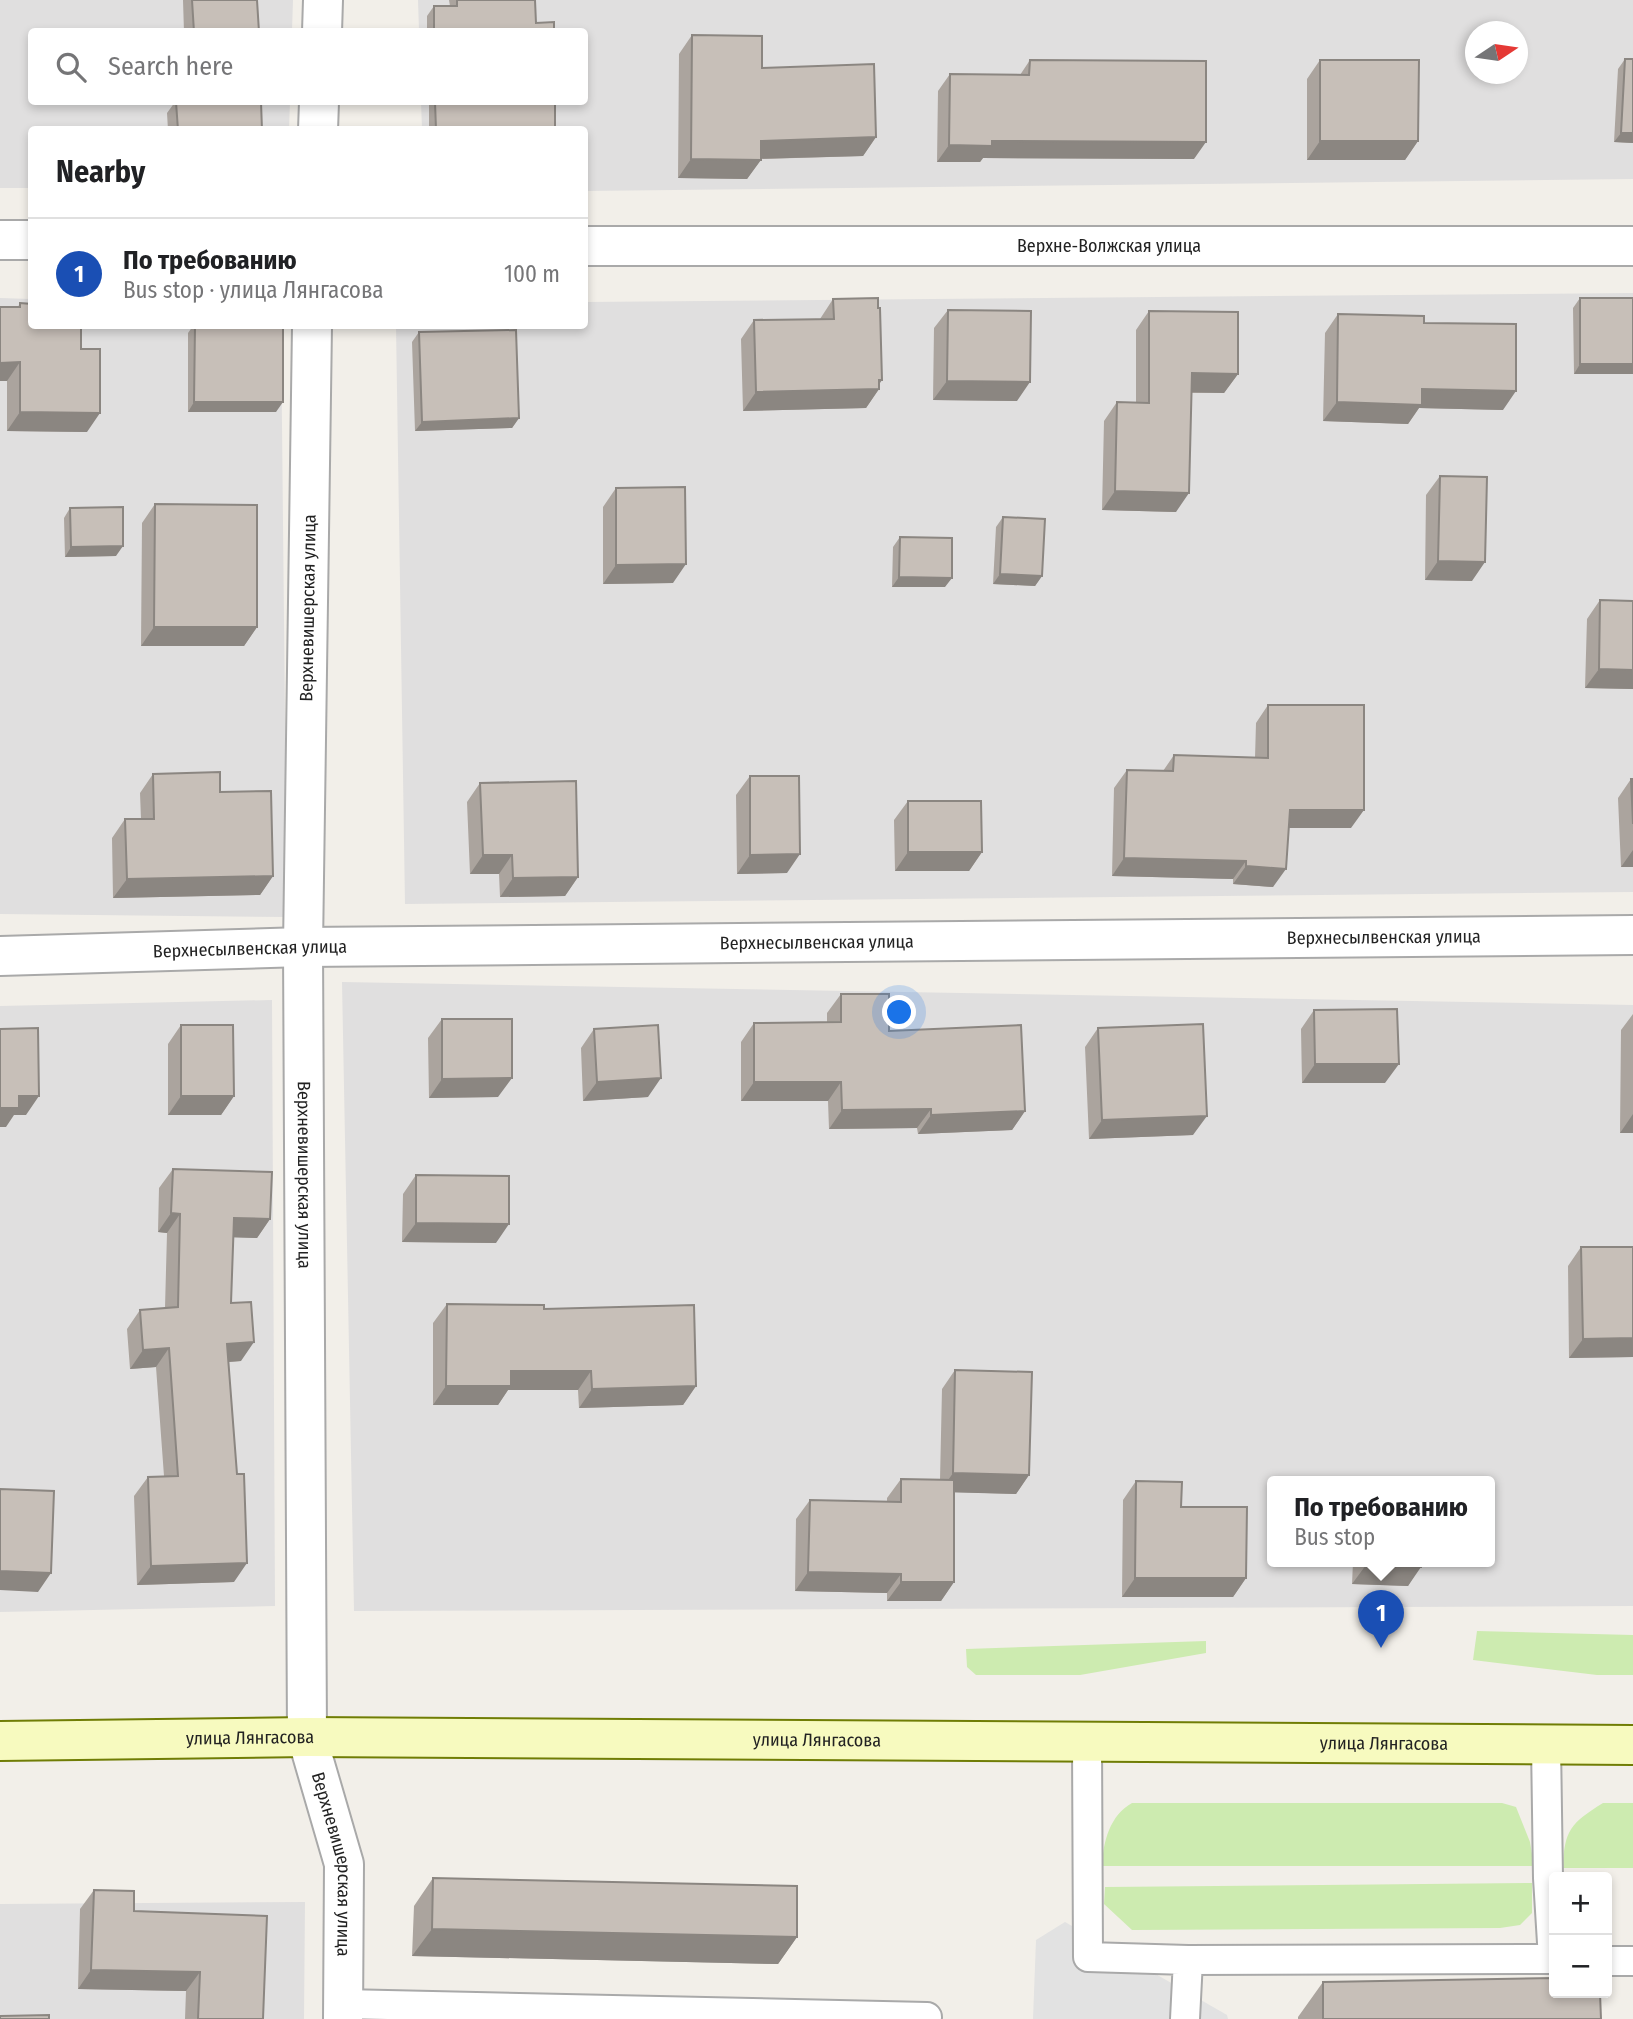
<!DOCTYPE html>
<meta charset="utf-8">
<style>
:root{--surface:#fff;--page:#f6f6f6;--text:#202124;--muted:#757577;--line:#e0e0e0;--accent:#ea580c}
body{margin:0;font-family:"Fira Sans Condensed",sans-serif;background:var(--page);color:var(--text)}
.controls{position:absolute;right:21px;bottom:21px;display:grid;overflow:hidden;border-radius:7px;box-shadow:0 4px 10px #0003}
.controls button{width:63px;height:63px;display:grid;place-items:center;padding:0;border:0;border-bottom:2px solid var(--line);background:var(--surface);color:var(--text);font:35px sans-serif}
.compass{position:absolute;left:1465px;top:21px;width:63px;height:63px;border-radius:50%;background:var(--surface);box-shadow:0 4px 10px #0003;rotate:77deg}
.you{position:absolute;left:900px;top:1013px;width:24px;height:24px;margin:-18px;border:5px solid #fff;border-radius:50%;background:#1a73e8;box-shadow:0 0 0 10px #1a73e833}
.badge{display:grid;place-items:center;width:46px;height:46px;border-radius:50%;background:var(--accent);color:#fff;font-size:23px;font-weight:700}
.pin{position:absolute;translate:-50% -58px;filter:drop-shadow(0 2px 4px #0008)}
.pin::after{content:'';position:absolute;top:37px;width:24px;height:21px;background:inherit;clip-path:polygon(0 0,100% 0,50% 100%)}
.popup{position:absolute;left:1267px;top:1476px;width:228px;height:91px;box-sizing:border-box;display:grid;place-content:center;border-radius:7px;background:var(--surface);filter:drop-shadow(0 2px 5px #0005);font-size:23px;white-space:nowrap;color:var(--muted)}
.popup b{font-size:26px;color:var(--text)}
.popup::after{content:'';position:absolute;left:50%;top:100%;margin-left:-14px;border:14px solid transparent;border-top-color:var(--surface)}
.list{margin:0;padding:0;list-style:none}
h2{display:flex;justify-content:space-between;align-items:center;height:91px;margin:0;padding:0 28px;font-size:30px}
h2 small{font-size:23px;font-weight:400;color:var(--muted)}
.list li{display:grid;grid-template-columns:46px 1fr auto;gap:21px;align-items:center;box-sizing:border-box;height:112px;padding:0 28px;border-top:2px solid var(--line)}
.list b{display:block;font-size:26px;white-space:nowrap}
.list p{margin:0;font-size:23px;white-space:nowrap;color:var(--muted)}
.list em{font-size:23px;font-style:normal;color:var(--muted)}
.icon{flex:none;width:38px;height:38px;fill:none;stroke:currentColor;stroke-width:2;stroke-linecap:round;stroke-linejoin:round}
.map{position:relative;flex:none;width:1633px;height:2019px;overflow:hidden}
.search{position:absolute;background:var(--surface);box-shadow:0 4px 10px #0003;left:28px;top:28px;width:560px;height:77px;display:flex;align-items:center;gap:18px;box-sizing:border-box;padding:0 24px;border-radius:7px;color:var(--muted);font-size:26px}
.panel{position:absolute;background:var(--surface);box-shadow:0 4px 10px #0003;left:28px;top:126px;width:560px;height:203px;border-radius:7px}
.map>svg:first-child{display:block}
.residential{fill:#e0dfdf;fill-rule:evenodd}
.grass{fill:#cdebb0}
.parking{fill:#e2e2e2}
.lines{fill:none;stroke-linecap:round;stroke-linejoin:round}
.service-casing{stroke:#a9a9a9;stroke-width:32}
.minor-casing{stroke:#a9a9a9;stroke-width:42}
.secondary-casing{stroke:#707d05;stroke-width:42}
.service{stroke:#fff;stroke-width:28}
.minor{stroke:#fff;stroke-width:38}
.secondary{stroke:#f7fabf;stroke-width:38}
.wall{fill:#aba49e}
.shaded-wall{fill:#8b8681}
.building{fill:#c7bfb8;stroke:#8b8681;stroke-width:2}
.labels{text-anchor:middle;dominant-baseline:central;stroke-width:7;stroke-linejoin:round;paint-order:stroke}
.street-label{font-size:18px;fill:#222;stroke:#fff}
</style>
<div class="map">
<svg width="1633" height="2019" viewBox="0 0 1633 2019">
<rect width="100%" height="100%" fill="#f2efe9"/>
<path class="residential" d="M0,0h293l-1,31 -260,1v70h258l-1,27 -257,1 -1,58h-31z
M418,0h1215v179l-1048,12 -1,-61 -162,-1 -1,-27h163v-70l-165,-1zM1476,32h42v42h-42z
M1633,293v599l-1228,12 -9,-578h188l1,-24z
M0,298l31,1 1,27h249l6,591 -287,-3z
M342,982l1291,23v601l-1279,5zM1272,1482h218v80h-218z
M272,1000l3,606 -275,6v-606z
M305,1902l-1,117h-304v-115z"/>
<path class="grass" d="M1477,1631l156,4v40h-36l-124,-15z
M1206,1641v12l-126,22h-104l-9,-8 -1,-18z
M1132,1803h370l14,4 14,35 4,24h-432c1,-24 8,-51 30,-63z
M1603,1803h30v65h-70c1,-38 8,-45 40,-65z
M1532,1883v30l-12,12 -20,3 -368,2 -28,-26 1,-17z"/>
<path class="parking" d="M1065,1922l162,93 1,4h-195l3,-79z"/>
<g class="lines">
<defs>
<path id="service" d="M1087,1742l1,215 100,3 -3,59
M1546,1744l2,134 5,81h1
M1188,1960l365,-1
M1607,1961h26
M343,2004l584,13"/>
<g id="minor">
<path d="M322,32l1,-32"/>
<path d="M318,130l1,-28"/>
<path d="M0,240h32"/>
<path id="s1" d="M584,246h1049"/>
<path id="s2" d="M312,326l-9,621 4,790 37,127 -1,155"/>
<path id="s3" d="M0,956l303,-9 1330,-12"/>
</g>
<g id="secondary">
<path id="s4" d="M0,1741l307,-4 1326,8"/>
</g>
</defs>
<use href="#service" class="service-casing"/>
<use href="#minor" class="minor-casing"/>
<use href="#secondary" class="secondary-casing"/>
<use href="#service" class="service"/>
<use href="#minor" class="minor"/>
<use href="#secondary" class="secondary"/>
</g>
<path class="wall" d="M183,0h74l2,32h-75z
M449,0h86l1,23 18,9h-127v-16l7,-10h16z
M692,35l70,33 114,69 -13,19 -102,3 -14,20 -69,-1 1,-124z
M1625,59l8,84 -19,-1 4,-73z
M1030,60l164,99 -211,-1 -3,4h-43l1,-71 12,-17 70,1z
M1320,60l98,81 -13,19h-98v-81z
M175,102h86l1,28h-94l-1,-17z
M429,102h126v25l-1,3h-125z
M1580,298h53v76h-59l-1,-66z
M833,299l46,85v5l-13,19 -123,3 -2,-72 13,-19 66,-1z
M20,303l61,46 6,83 -80,-1v-50h-7v-74h18z
M948,310l69,91 -84,-1 1,-72z
M1149,311l89,63 -14,19h-32l-16,119 -74,-2 2,-89 13,-19h19v-72z
M1338,314l86,9 79,87 -84,-2 -11,16 -85,-3 2,-88z
M193,326h90l-7,86h-88v-79z
M419,332l100,86 -7,10 -97,3 -3,-89z
M1440,476l32,105 -47,-1 1,-85z
M616,488l57,95 -70,1v-77z
M155,504l102,123 -13,19h-103l1,-123z
M70,508l46,48 -51,1 -1,-39z
M1003,517l39,59 -7,10 -42,-2 3,-57z
M900,537l45,50h-53l1,-40z
M1600,600l33,1v88l-48,-1 2,-69z
M1268,705l83,123h-62l-16,59 -40,-3v-5l-121,-3 2,-88 13,-18 36,1 11,-16 81,3 1,-35z
M153,774l67,18 53,84 -13,19 -147,3 -1,-60 13,-19h16l-1,-26z
M750,776l37,97 -50,1 -1,-79z
M1631,779h2v88h-12l-3,-69z
M480,783l98,94 -13,19 -65,1 -1,-23h-29l-3,-72z
M908,801l74,51 -13,19h-74l-1,-51z
M841,994l48,37 136,80 -13,19 -94,4 -1,-6 -88,1 -1,-28h-87v-59l13,-19 73,-1v-9z
M1314,1010l71,73h-83l-1,-54z
M1633,1014v119h-13l1,-103z
M442,1019l56,78 -69,1 -1,-60z
M181,1025l53,71 -13,19h-53v-71z
M1098,1028l95,107 -104,4 -4,-92z
M594,1029l54,68 -65,4 -2,-53z
M173,1169l97,50 -13,19 -24,-1 -2,66 10,58 -12,1 5,220 -97,3 -3,-89 14,-19 16,-1 -8,-109 -26,2 -3,-40 13,-19 25,-2 2,-75 -9,-1 1,-44z
M416,1175l80,68 -94,-1 1,-48z
M1581,1247h52v110l-64,1 -1,-92z
M447,1304l97,5 152,77 -13,19 -104,3 -1,-18h-70l-10,15h-65v-82z
M955,1370l74,105 -13,19 -62,-2v90l-13,19h-54v-8l-92,-2 1,-72 14,-19 77,2v-4l14,-19 39,1 2,-91z
M1136,1481l45,26 65,71 -13,19h-111l1,-97z
M1353,1562h69l-14,24 -56,-2z
M433,1878l364,59 -19,27 -366,-8 2,-50z
M94,1890l40,21 129,108h-78l1,-28 -108,-2 2,-80z
M1323,1982l278,37h-303v-2z"/>
<path class="shaded-wall" d="M555,127l-1,3h-119l1,-1z
M1621,133h12v10l-19,-1z
M876,137l-13,19 -115,3 13,-18z
M992,141l214,1 -12,17 -211,-1 -3,4h-43l12,-17z
M1320,141h98l-13,19h-98z
M691,159l70,1 -14,19 -69,-1z
M20,362l-13,19h-7v-18z
M1580,364h53v10h-59z
M1192,373l46,1 -14,19 -45,-1z
M882,380l-6,9h3l-13,19 -123,3 13,-19z
M947,381l83,1 -13,19 -84,-1z
M1422,389l94,2 -13,19 -84,-2 -11,16 -85,-3 14,-19z
M194,402h89l-7,10h-88z
M20,412l80,1 -13,19 -80,-1z
M519,418l-7,10 -97,3 7,-9z
M1115,491l74,2 -13,19 -74,-2z
M123,546l-7,10 -51,1 6,-10z
M1438,561l47,1 -13,19 -47,-1z
M686,564l-13,19 -70,1 13,-19z
M1000,574l42,2 -7,10 -42,-2z
M899,577l53,1 -7,9h-53z
M154,627h103l-13,19h-103z
M1599,669l34,1v19l-48,-1z
M1290,810h74l-13,18h-74z
M1633,850v17h-12z
M908,852h74l-13,19h-74z
M800,854l-13,19 -50,1 13,-19z
M483,855h29l-13,19h-29z
M1124,858l122,3 -13,18 -121,-3z
M1246,866l40,3 -13,18 -40,-3z
M273,876l-13,19 -147,3 14,-19z
M578,877l-13,19 -65,1 13,-19z
M1315,1064h84l-14,19h-83z
M512,1078l-14,19 -69,1 13,-19z
M661,1078l-13,19 -65,4 14,-19z
M754,1082h87l-13,19h-87z
M19,1096h20l-13,19h-12l-8,12h-6v-19z
M181,1096h53l-13,19h-53z
M931,1109l-14,19 -88,1 13,-19z
M1025,1111l-13,19 -94,4 13,-19z
M1633,1114v19h-13z
M1207,1116l-14,19 -104,4 13,-19z
M171,1213l9,1 -13,19 -9,-1z
M234,1218l36,1 -13,19 -36,-1z
M416,1223l93,1 -13,19 -94,-1z
M1633,1338v19l-64,1 14,-19z
M254,1342l-13,19 -27,2 13,-19z
M169,1348l-13,19 -26,2 13,-19z
M511,1371h80l-13,19h-70l-10,15h-65l13,-19z
M696,1386l-13,19 -104,3 13,-19z
M953,1473l76,2 -13,19 -76,-2z
M247,1563l-13,19 -97,3 14,-19z
M1366,1565l55,2 -13,19 -56,-2z
M0,1571l51,2 -13,19 -38,-2z
M808,1572l93,2 -14,19 -92,-2z
M1135,1578h111l-13,19h-111z
M901,1582h53l-13,19h-54z
M432,1929l365,8 -19,27 -366,-8z
M91,1970l109,2 -14,19 -108,-2z"/>
<path class="building" d="M192,0h65l2,32h-65z
M457,0h78l1,23 18,-1v10h-120v-26h23z
M692,35l70,1v32l112,-4 2,73 -115,4v19l-70,-1z
M1625,59h8v74h-12z
M1030,60l176,1v81l-214,-1v5l-43,-1 1,-71 79,1z
M1320,60h99l-1,81h-98z
M176,102h85l1,28h-84z
M435,102h120v25l-119,2z
M878,298v10h2l2,72h-3v9l-123,3 -2,-72 80,-1 -1,-20z
M1580,298h53v66h-53z
M20,303l12,1v22h49v23h19v64l-80,-1v-50l-20,1v-56h20z
M948,310l83,1 -1,71 -83,-1z
M1149,311l89,1v62l-46,-1 -3,120 -74,-2 2,-89 32,1z
M1338,314l86,2v7l92,1v67l-94,-2v16l-85,-3z
M195,326h88v76h-89z
M516,330l3,88 -97,4 -3,-90z
M1440,476l47,1 -2,85 -47,-1z
M685,487l1,77 -70,1v-77z
M155,504l102,1v122h-103z
M123,507v39l-52,1 -1,-39z
M1003,517l42,2 -3,57 -42,-2z
M900,537l52,1v40l-53,-1z
M1600,600l33,1v69l-34,-1z
M1268,705h96v105h-74l-4,59 -40,-3v-5l-122,-3 3,-88 46,1 1,-16 94,3z
M220,772v20l51,-1 2,85 -146,3 -2,-60h29l-1,-45z
M750,776h49l1,78 -50,1z
M1631,779h2v45z
M576,781l2,96 -65,1 -1,-23h-29l-3,-72z
M908,801h73l1,51h-74z
M841,994h48v37l132,-6 4,86 -94,4v-6l-89,1 -1,-28h-87v-59l87,-1z
M1397,1009l2,55h-84l-1,-54z
M442,1019h70v59l-70,1z
M1203,1024l4,92 -105,4 -4,-92z
M181,1025h52l1,71h-53z
M658,1025l3,53 -64,4 -3,-53z
M38,1028l1,68h-20v12h-19v-79z
M173,1169l99,3 -2,47 -36,-1 -3,85 20,-1 3,40 -27,2 10,130h7l3,89 -96,3 -3,-89 30,-1 -9,-128 -26,2 -3,-40 38,-3 2,-93 -9,-1z
M416,1175l93,1v48l-93,-1z
M1581,1247h52v91l-50,1z
M447,1304l97,1v4l150,-4 2,81 -104,3 -1,-18h-80v15h-65z
M955,1370l77,2 -3,103 -76,-2z
M901,1479l53,1v102h-53v-8l-93,-2 2,-72 91,2z
M1136,1481l46,1 -1,25h66l-1,71h-111z
M0,1489l54,2 -3,82 -51,-2z
M1366,1562h56l-1,5 -55,-2z
M433,1878l364,8v51l-365,-8z
M94,1890l40,1v20l133,5 -4,103h-65l2,-47 -109,-2z
M1554,1978v15h46l1,26h-278v-37z
M49,2015v4h-49v-3z"/>
<g class="labels">
<g class="street-label">
<text stroke="none"><textPath href="#s1" startOffset="525">Верхне-Волжская улица</textPath></text>
<text transform="translate(308 608) rotate(-89)">Верхневишерская улица</text>
<text stroke="none"><textPath href="#s3" startOffset="1384">Верхнесылвенская улица</textPath></text>
<text stroke="none"><textPath href="#s3" startOffset="817">Верхнесылвенская улица</textPath></text>
<text stroke="none"><textPath href="#s3" startOffset="250">Верхнесылвенская улица</textPath></text>
<text stroke="none"><textPath href="#s2" startOffset="849">Верхневишерская улица</textPath></text>
<text stroke="none"><textPath href="#s4" startOffset="250">улица Лянгасова</textPath></text>
<text stroke="none"><textPath href="#s4" startOffset="817">улица Лянгасова</textPath></text>
<text stroke="none"><textPath href="#s4" startOffset="1384">улица Лянгасова</textPath></text>
<text stroke="none"><textPath href="#s2" startOffset="1542">Верхневишерская улица</textPath></text>
</g>
</g>
</svg>
<div class="controls">
<button>+</button>
<button>−</button>
</div>
<svg class="compass" viewBox="-18 -18 36 36"><path d="M0-13l5 13h-10z" fill="#e53935"/><path d="M0 13l5-13h-10z" fill="#757577"/></svg>
<div class="you"></div>
<div class="pin badge" style="left:1381px;top:1648px;background:#1a4fb4">1</div>
<div class="popup"><b>По требованию</b>Bus stop</div>
<div class="search"><svg class="icon" aria-label="search" viewBox="0 0 24 24"><circle cx="10" cy="10" r="6"/><path d="M15 15l6 6"/></svg>Search here</div>
<section class="panel">
<h2>Nearby<small></small></h2>
<ul class="list">
<li><span class="badge" style="background:#1a4fb4">1</span><div><b>По требованию</b><p>Bus stop · улица Лянгасова</p></div><em>100 m</em></li>
</ul>
</section>
</div>
